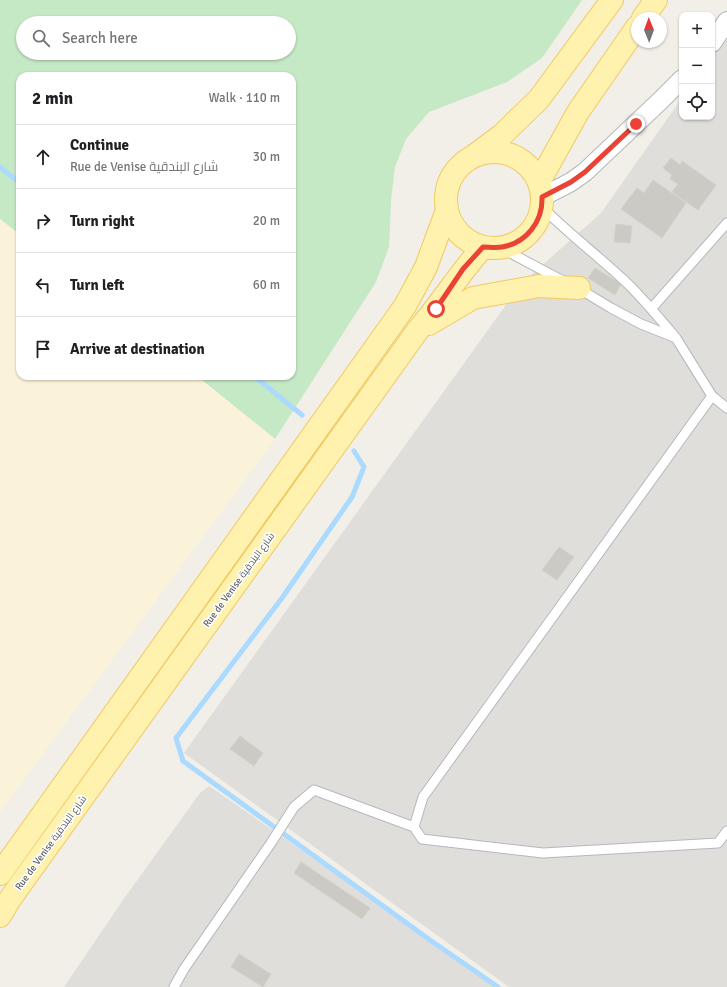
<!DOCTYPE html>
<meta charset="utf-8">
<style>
:root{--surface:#fff;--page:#f6f6f6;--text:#202124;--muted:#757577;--line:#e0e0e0}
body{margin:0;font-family:Signika,Cairo,sans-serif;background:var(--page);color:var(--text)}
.controls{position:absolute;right:12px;top:12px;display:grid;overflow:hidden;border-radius:8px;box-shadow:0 1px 3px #0004}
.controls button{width:36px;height:36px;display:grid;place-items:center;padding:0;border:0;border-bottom:1px solid var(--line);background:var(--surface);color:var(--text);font:20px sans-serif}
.compass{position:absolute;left:631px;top:12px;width:36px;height:36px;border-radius:50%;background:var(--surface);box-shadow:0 1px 3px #0004;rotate:359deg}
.stop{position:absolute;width:12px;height:12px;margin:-9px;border:3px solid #ea4335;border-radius:50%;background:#fff}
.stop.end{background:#ea4335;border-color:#fff;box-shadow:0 1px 4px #0008}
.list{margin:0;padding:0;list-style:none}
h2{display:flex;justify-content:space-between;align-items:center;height:52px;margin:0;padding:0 16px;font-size:17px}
h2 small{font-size:13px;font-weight:400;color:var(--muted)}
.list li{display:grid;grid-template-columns:26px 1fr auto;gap:12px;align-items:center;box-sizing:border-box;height:64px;padding:0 16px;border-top:1px solid var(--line)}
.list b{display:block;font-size:15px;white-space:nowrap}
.list p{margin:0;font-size:13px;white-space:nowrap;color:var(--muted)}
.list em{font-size:13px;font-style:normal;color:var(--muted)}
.icon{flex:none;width:22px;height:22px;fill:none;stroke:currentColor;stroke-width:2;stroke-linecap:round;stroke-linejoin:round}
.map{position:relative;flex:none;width:727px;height:987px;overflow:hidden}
.search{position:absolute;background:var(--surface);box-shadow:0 1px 3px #0004;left:16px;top:16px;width:280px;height:44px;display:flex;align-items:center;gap:10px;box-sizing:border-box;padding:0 14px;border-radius:22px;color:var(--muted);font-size:15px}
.panel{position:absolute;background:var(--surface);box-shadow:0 1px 3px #0004;left:16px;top:72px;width:280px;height:308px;border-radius:12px}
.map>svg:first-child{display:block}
.industrial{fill:#e0deda}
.green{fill:#c5e8c5;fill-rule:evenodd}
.sand{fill:#fbf3d9}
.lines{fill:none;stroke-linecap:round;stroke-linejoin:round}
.stream{stroke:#aadaff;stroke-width:5}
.building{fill:#cccac5;stroke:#d6d1c6}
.lane-casing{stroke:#b5b8bc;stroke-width:11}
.street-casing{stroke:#b5b8bc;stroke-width:20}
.primary-casing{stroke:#f2c960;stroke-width:24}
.lane{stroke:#fff;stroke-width:9}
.street{stroke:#fff;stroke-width:18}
.primary{stroke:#fff2af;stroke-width:22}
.route{stroke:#ea4335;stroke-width:5}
.labels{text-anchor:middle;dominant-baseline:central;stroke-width:3;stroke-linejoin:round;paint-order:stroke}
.street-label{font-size:10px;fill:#5f6368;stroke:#fff}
</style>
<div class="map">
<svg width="727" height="987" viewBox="0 0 727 987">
<rect width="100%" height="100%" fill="#f1efe8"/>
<path class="industrial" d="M727,34v953h-218l-325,-234 337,-469 80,-71 81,-115v19h30v-62z
M209,786l290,201h-435l59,-87 77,-107z"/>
<path class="green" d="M0,0h582l-40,58 -35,24 -78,30 -23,27 -11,28 -4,33 -2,47 -13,35 -101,157 -78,-63h95v-300h-272v159l-20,-16zM23,23h266v30h-266z"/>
<path class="sand" d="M0,219l20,16v141h177l78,63 -275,373z"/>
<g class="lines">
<path class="stream" d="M0,167l20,16
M254,376l48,39
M354,451l10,16 -12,30 -70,101 -106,140 7,23 247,179 68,47"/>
</g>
<path class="building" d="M671,158l9,7 2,-4 34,24 -18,25 -26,-18 6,-8 -8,-5 2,-4 -9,-7z
M653,180l33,23 -24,35 -41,-29 16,-21 7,5z
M616,224l16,2 -2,17 -16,-1z
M595,268l26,16 -6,11 -27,-17z
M559,547l15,10 -17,23 -15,-10z
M240,736l23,17 -9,13 -24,-17z
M301,862l69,46 -8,11 -68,-46z
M239,954l32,20 -8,13 -32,-20z"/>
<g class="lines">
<defs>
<path id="lane" d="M542,207c28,28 59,51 87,78 17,17 32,35 47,53l-35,-14 -30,-16 -33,-20
M501,248l62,33
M651,309l76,-86
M676,338l36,58 15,12
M414,827l9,-30 289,-401
M174,987l10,-18 87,-126 23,-36 20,-17 100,37 8,12 121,14 175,-10 9,-12"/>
<path id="street" d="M712,43l15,-22
M542,197l29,-15 14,-10 76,-72 21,-21"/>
<path id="primary" d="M643,18l13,-18
M446 200a48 48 0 1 1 96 0a48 48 0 1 1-96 0Z
M475,155l27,-20 37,-36 73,-99
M539,182l39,-70 59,-85
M429,324l44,-26 66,-12 40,2
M0,874l405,-568 21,-39 21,-57
M0,916l10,-17 408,-569c23,-27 41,-56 65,-83"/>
</defs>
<use href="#lane" class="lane-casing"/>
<use href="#street" class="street-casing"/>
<use href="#primary" class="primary-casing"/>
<use href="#lane" class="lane"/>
<use href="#street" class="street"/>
<use href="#primary" class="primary"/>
</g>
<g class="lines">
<path class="route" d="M436,309l27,-40 20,-22c6,0 13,1 19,0 24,-4 41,-25 40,-50l29,-15 14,-10 51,-48"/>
</g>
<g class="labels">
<g class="street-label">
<text transform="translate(239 580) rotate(-54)">Rue de Venise شارع البندقية</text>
<text transform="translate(51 843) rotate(-54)">Rue de Venise شارع البندقية</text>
</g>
</g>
</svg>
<div class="controls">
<button>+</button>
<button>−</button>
<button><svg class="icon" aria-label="locate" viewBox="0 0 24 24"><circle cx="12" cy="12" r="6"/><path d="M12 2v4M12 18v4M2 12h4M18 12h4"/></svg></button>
</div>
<svg class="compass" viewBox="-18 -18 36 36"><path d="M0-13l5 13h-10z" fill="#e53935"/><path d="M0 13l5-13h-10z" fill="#757577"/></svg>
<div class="stop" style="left:436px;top:309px"></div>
<div class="stop end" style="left:636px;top:124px"></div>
<div class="search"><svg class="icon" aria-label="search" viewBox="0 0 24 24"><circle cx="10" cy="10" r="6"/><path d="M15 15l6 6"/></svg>Search here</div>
<section class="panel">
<h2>2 min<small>Walk · 110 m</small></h2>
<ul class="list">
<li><svg class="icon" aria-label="ahead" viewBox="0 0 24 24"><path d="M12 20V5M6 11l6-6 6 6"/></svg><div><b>Continue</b><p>Rue de Venise شارع البندقية</p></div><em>30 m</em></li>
<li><svg class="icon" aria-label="right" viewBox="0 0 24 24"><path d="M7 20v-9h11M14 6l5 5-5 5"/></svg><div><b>Turn right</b></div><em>20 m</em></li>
<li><svg class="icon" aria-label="left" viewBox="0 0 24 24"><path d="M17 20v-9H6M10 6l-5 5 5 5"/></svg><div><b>Turn left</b></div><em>60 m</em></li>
<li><svg class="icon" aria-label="arrive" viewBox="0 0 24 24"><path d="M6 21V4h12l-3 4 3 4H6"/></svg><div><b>Arrive at destination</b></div></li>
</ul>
</section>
</div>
